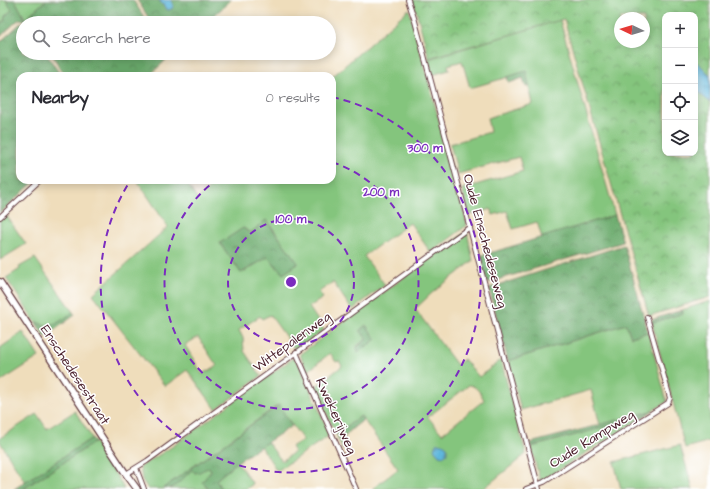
<!DOCTYPE html>
<meta charset="utf-8">
<style>
:root{--surface:#fff;--page:#f7f7f7;--text:#2b2b33;--muted:#7c7c81;--line:#e1e1e2}
body{margin:0;font-family:"Architects Daughter",sans-serif;background:var(--page);color:var(--text)}
.controls{position:absolute;right:12px;top:12px;display:grid;overflow:hidden;border-radius:8px;box-shadow:0 2px 10px #0003}
.controls button{width:36px;height:36px;display:grid;place-items:center;padding:0;border:0;border-bottom:1px solid var(--line);background:var(--surface);color:var(--text);font:20px sans-serif}
.compass{position:absolute;left:614px;top:12px;width:36px;height:36px;border-radius:50%;background:var(--surface);box-shadow:0 2px 10px #0003;rotate:274deg}
.list{margin:0;padding:0;list-style:none}
h2{display:flex;justify-content:space-between;align-items:center;height:52px;margin:0;padding:0 16px;font-size:17px}
h2 small{font-size:13px;font-weight:400;color:var(--muted)}
.icon{flex:none;width:22px;height:22px;fill:none;stroke:currentColor;stroke-width:2;stroke-linecap:round;stroke-linejoin:round}
.map{position:relative;flex:none;width:710px;height:489px;overflow:hidden}
.search{position:absolute;background:var(--surface);box-shadow:0 2px 10px #0003;left:16px;top:16px;width:320px;height:44px;display:flex;align-items:center;gap:10px;box-sizing:border-box;padding:0 14px;border-radius:22px;color:var(--muted);font-size:15px}
.panel{position:absolute;background:var(--surface);box-shadow:0 2px 10px #0003;left:16px;top:72px;width:320px;height:112px;border-radius:12px}
.map>svg:first-child{display:block}
.green{fill:#84c57d;stroke:#677254;fill-rule:evenodd}
.forest{fill:url(#forest-crowns);stroke:#5a644c}
.park{fill:url(#park-crowns);stroke:#677254;fill-rule:evenodd}
.water{fill:url(#water-ripples);stroke:#546b84}
.lines{fill:none;stroke-linecap:round;stroke-linejoin:round}
.minor-casing{stroke:#633c41;stroke-width:6}
.tertiary-casing{stroke:#633c41;stroke-width:8}
.minor{stroke:#fff;stroke-width:4}
.tertiary{stroke:#fff;stroke-width:5.5}
.ring{fill:none;stroke:#7b2cbf;stroke-width:2;stroke-dasharray:7 5}
.labels{text-anchor:middle;dominant-baseline:central;stroke-width:3;stroke-linejoin:round;paint-order:stroke}
.street-label{font-size:14px;fill:#4a1f2b;stroke:#fff}
.centre{fill:#7b2cbf;stroke:#fff;stroke-width:2}
.ring-label{font-size:12px;text-anchor:middle;font-weight:bold;fill:#7b2cbf;stroke:#fff;stroke-width:3;stroke-linejoin:round;paint-order:stroke}
</style>
<div class="map">
<svg width="710" height="489" viewBox="0 0 710 489">
<defs>
<pattern id="forest-crowns" width="20" height="18" patternUnits="userSpaceOnUse"><rect width="20" height="18" fill="#6baa6c"/><path d="M2 6a3 3 0 1 1 6 0M12 15a3 3 0 1 1 6 0" fill="none" stroke="#5a8a59"/></pattern>
<pattern id="park-crowns" width="20" height="18" patternUnits="userSpaceOnUse"><rect width="20" height="18" fill="#84c57d"/><path d="M2 6a3 3 0 1 1 6 0M12 15a3 3 0 1 1 6 0" fill="none" stroke="#6e9f67"/></pattern>
<pattern id="water-ripples" width="26" height="14" patternUnits="userSpaceOnUse"><rect width="26" height="14" fill="#5fb7dc"/><path d="M2 4q2-2 4 0t4 0M15 11q2-2 4 0t4 0" fill="none" stroke="#5094b3"/></pattern>
</defs>
<rect width="100%" height="100%" fill="#fff"/>
<filter id="ink" filterUnits="userSpaceOnUse"><feTurbulence type="fractalNoise" baseFrequency=".025" numOctaves="2"/><feDisplacementMap in="SourceGraphic" scale="8" xChannelSelector="R" yChannelSelector="G"/><feConvolveMatrix kernelMatrix="1 2 1 2 8 2 1 2 1" color-interpolation-filters="sRGB"/></filter>
<filter id="wash" filterUnits="userSpaceOnUse"><feTurbulence type="fractalNoise" baseFrequency=".012" numOctaves="4" result="noise"/><feDisplacementMap in="SourceGraphic" scale="16" xChannelSelector="R" yChannelSelector="G"/><feGaussianBlur stdDeviation="0.9" result="paint"/><feColorMatrix in="noise" values="0 0 0 0 0 0 0 0 0 0 0 0 0 0 0 0 0 1.4 0 .05"/><feComposite in="paint" operator="in"/></filter>
<g filter="url(#wash)">
<rect width="100%" height="100%" fill="#efddbb"/>
<path class="green" d="M0,0h6l6,10 -7,6v5l-5,2z
M15,0h31l-21,19z
M409,9l58,215 -1,2 -35,27 -21,-30 -46,33 21,29 -33,25 -19,-28 -14,10 4,6 -14,9 15,23 -28,21 -26,-36 -8,4 -2,-3 -21,14 4,8 1,13 17,25 -45,33 -29,-39 -22,16 -72,-92 75,-67 -31,-47h48l12,19 21,-19h114v-103zM267,220l31,44 -15,10 -15,-17 -27,16 -21,-30 24,-15 6,5zM198,337l19,29 -15,8 -17,-29z
M560,20l55,195 -73,23 -5,-16 -24,7 -6,-18 -14,4 -2,-6 -22,6 -7,-26 61,-18 -4,-14 -61,17 -8,-30 40,-12 -3,-14 46,-14 -7,-32 -56,16 -8,-27 -14,4 1,5 -17,5 -4,-16z
M6,215l20,29 -26,16v-41z
M467,231l6,30 -41,32 -17,16 42,56 7,-6 15,18 22,-17 25,94 -43,35h-111l26,-20 -37,-53 -25,18 -22,-46 28,-22 -3,-5 -3,1 -6,-9 -23,19 -7,-18zM360,330l16,9 -19,11 1,-5 8,-5v-2zM469,385c8,1 12,9 15,15l-42,34 -14,-17z
M35,258l38,54c-11,8 -22,19 -36,10l-1,1 -30,-45 14,-9 -1,-2z
M710,301v140l-25,7 -33,-125 31,-10 -1,-3z
M626,324l5,13 17,-5 19,70 -15,9 -52,14 -9,-35 -70,20 -13,-49z
M23,332l16,25 -39,25v-34z
M293,358l5,3 32,74 -53,36 -16,-25 6,-4 15,19 12,-9 -3,-5 12,-7 -25,-35 -116,84h-14l-6,-9 -2,-13 33,-21z
M75,411l17,27 -67,44 -25,-40v-4l37,-24 10,15z
M645,416l-104,65h-1l-9,-34z
M95,442l23,36 6,11h-101z
M680,445l13,44h-72l-7,-27z
M237,462l16,22 -7,5h-25l-5,-9z
M207,468h4c0,6 -6,9 -7,16l2,1 2,4h-38c9,-5 14,-13 22,-19l3,3z"/>
<path class="forest" d="M6,0h9l10,19 21,-19h87l15,23h-117l-10,-4 -4,2 -17,16v-14l4,-2 1,-5 7,-6z
M137,0h22l7,9 7,-5 -2,-4h60l-25,23h-54z
M21,23h3l-1,30h23l15,23h-41v104h16l-36,33v-171z
M51,53h117l2,3 -21,20h-84z
M526,71l3,15 -3,1 -3,-9 -14,5 -2,-6z
M615,215l8,27 -136,41 -7,-27z
M266,220l32,43v1l-15,10 -15,-17 -27,16 -21,-30 23,-15 7,5z
M624,245l24,87 -17,5 -5,-13 -118,37 -19,-73z
M682,310l1,3 -31,10 -1,-3z
M73,312l2,3 -30,22 -9,-14 1,-1c14,9 25,-2 36,-10z
M366,325l10,14 -18,14 -1,-6 9,-7v-2l-6,-8z
M279,405l13,21 -52,34 -24,20 5,9h-13l-2,-4 -4,-3 9,-11 -1,-3c-6,0 -9,5 -15,5l-3,-3c-12,9 -13,19 -30,19z
M652,411l-7,5 -114,31 -1,-4z
M361,416l2,4c-4,4 -19,14 -19,20 0,1 2,5 2,6l-3,4 -7,-16z
M92,438l3,4 -72,47h-9z"/>
<path class="park" d="M412,0h298v297l-61,19 -85,-297 -135,39 -12,-44zM665,15h30v138h-30zM620,18h24v24h-24z"/>
<path class="water" d="M159,0h12l2,4v4l-4,2 -3,-1z
M698,63l12,12v27c-18,-13 -15,-18 -15,-38z
M437,443l6,1 4,3v6l-4,3 -4,-1 -5,-6 1,-3z"/>
</g>
<g filter="url(#ink)">
<g class="lines">
<defs>
<path id="minor" d="M408,0l7,21 124,468
M0,217l40,-37
M296,352l60,137
M136,468l8,21
M126,474l21,-13 323,-234
M526,489l18,-7 124,-79 2,-5 -23,-81"/>
<path id="tertiary" d="M0,282l126,192 11,15"/>
</defs>
<use href="#minor" class="minor-casing"/>
<use href="#tertiary" class="tertiary-casing"/>
<use href="#minor" class="minor"/>
<use href="#tertiary" class="tertiary"/>
</g>
</g>
<g class="ring">
<circle cx="291" cy="282" r="63"/>
<path d="M332 162A127 127 0 1 1 215 181"/>
<path d="M332 97A190 190 0 1 1 130 181"/>
</g>
<g class="labels">
<g class="street-label">
<text transform="translate(485 241) rotate(75)">Oude Enschedeseweg</text>
<text transform="translate(292 342) rotate(-36)">Wittepalenweg</text>
<text transform="translate(75 375) rotate(57)">Enschedesestraat</text>
<text transform="translate(336 416) rotate(66)">Kwekerijweg</text>
<text transform="translate(592 439) rotate(-32)">Oude Kampweg</text>
</g>
</g>
<circle cx="291" cy="282" r="6" class="centre"/>
<g class="ring-label">
<text x="425" y="152">300 m</text>
<text x="381" y="196">200 m</text>
<text x="291" y="223">100 m</text>
</g>
</svg>
<div class="controls">
<button>+</button>
<button>−</button>
<button><svg class="icon" aria-label="locate" viewBox="0 0 24 24"><circle cx="12" cy="12" r="6"/><path d="M12 2v4M12 18v4M2 12h4M18 12h4"/></svg></button>
<button><svg class="icon" aria-label="layers" viewBox="0 0 24 24"><path d="M12 4l9 5-9 5-9-5zM3 14l9 5 9-5"/></svg></button>
</div>
<svg class="compass" viewBox="-18 -18 36 36"><path d="M0-13l5 13h-10z" fill="#e53935"/><path d="M0 13l5-13h-10z" fill="#7c7c81"/></svg>
<div class="search"><svg class="icon" aria-label="search" viewBox="0 0 24 24"><circle cx="10" cy="10" r="6"/><path d="M15 15l6 6"/></svg>Search here</div>
<section class="panel">
<h2>Nearby<small>0 results</small></h2>
<ul class="list">
</ul>
</section>
</div>
